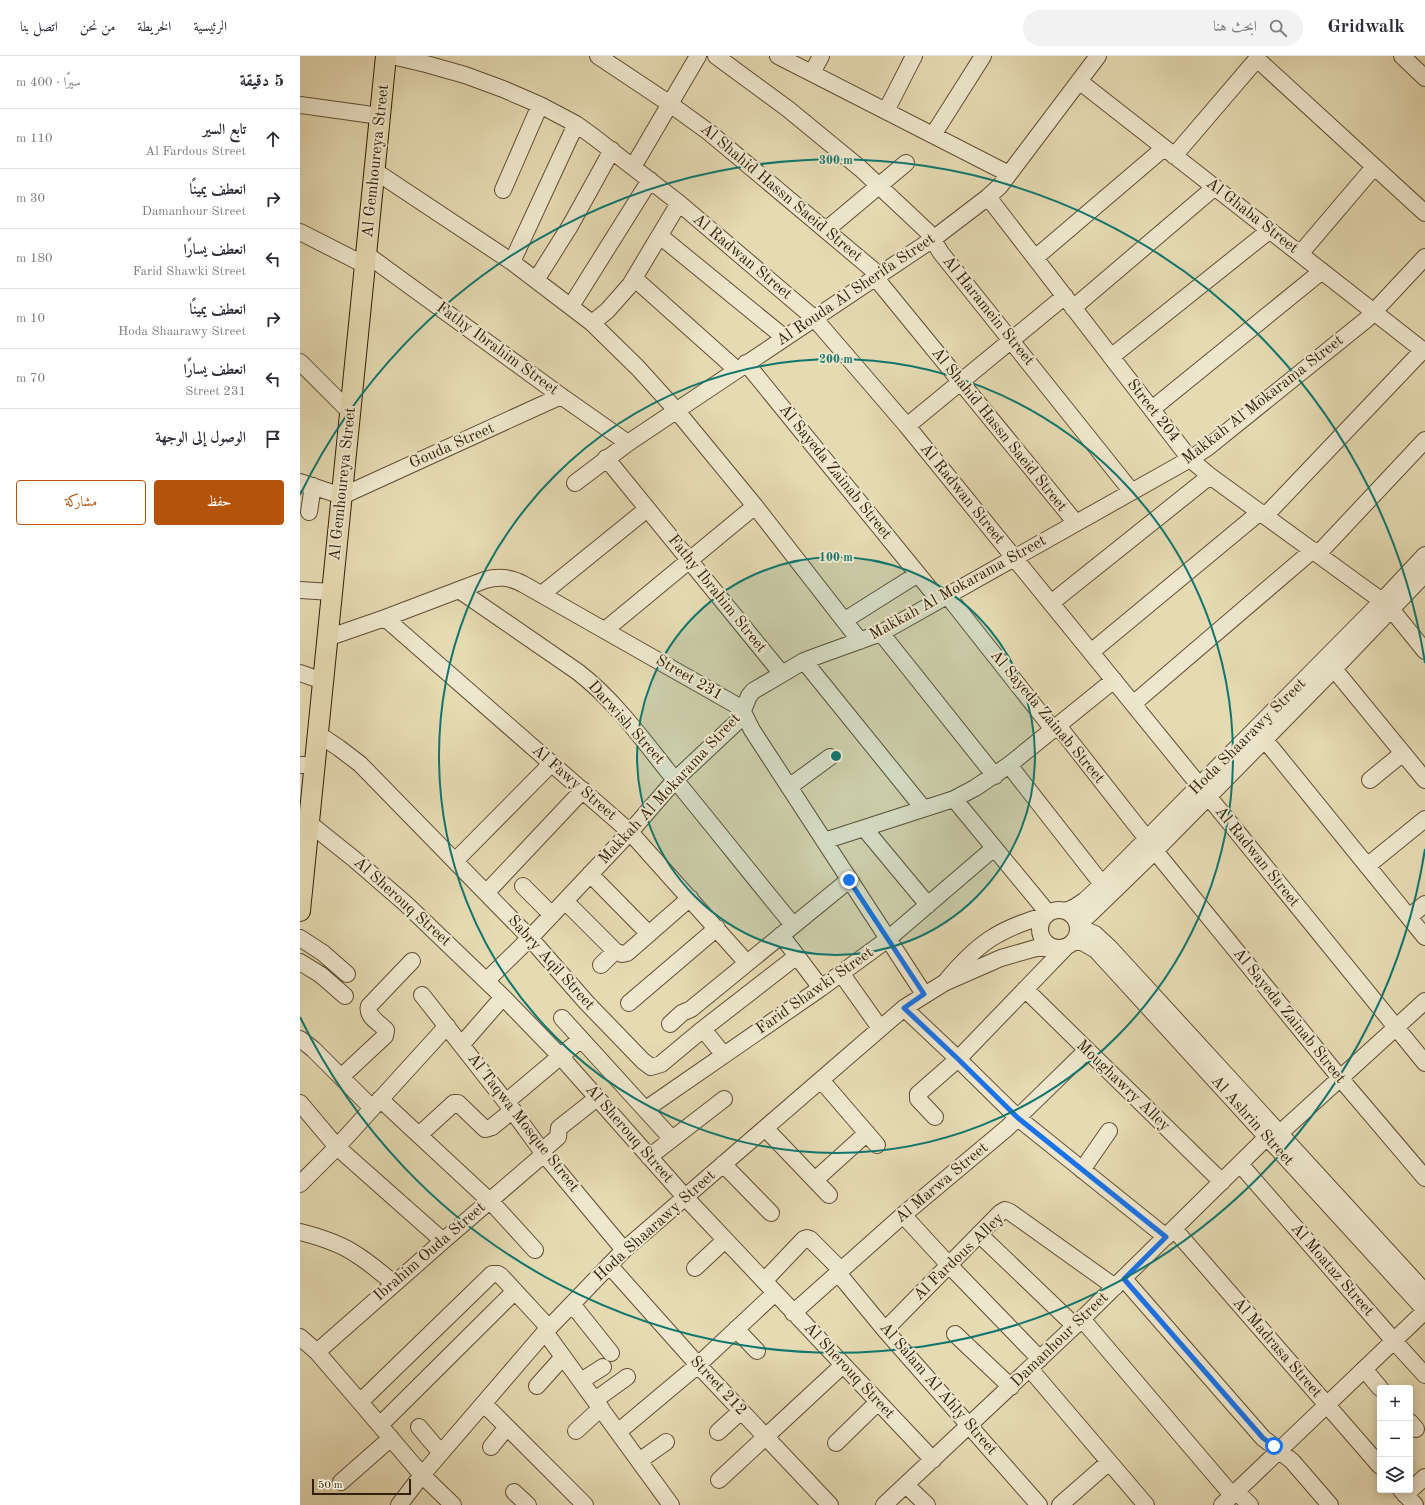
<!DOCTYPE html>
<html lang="ar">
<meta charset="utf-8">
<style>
:root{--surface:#fff;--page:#f2f2f3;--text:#2b2b33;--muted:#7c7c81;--line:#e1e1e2;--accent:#b45309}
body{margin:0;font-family:"Old Standard TT",Amiri,serif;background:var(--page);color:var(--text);direction:rtl}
.controls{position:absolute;right:12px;bottom:12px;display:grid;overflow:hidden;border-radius:4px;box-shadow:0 2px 10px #0003}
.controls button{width:36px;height:36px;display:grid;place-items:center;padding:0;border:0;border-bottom:1px solid var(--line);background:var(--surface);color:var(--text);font:20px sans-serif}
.scale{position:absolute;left:12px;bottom:10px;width:99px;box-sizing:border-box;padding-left:4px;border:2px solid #32200a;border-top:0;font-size:11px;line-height:14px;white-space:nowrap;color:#32200a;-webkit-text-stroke:3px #eee7cd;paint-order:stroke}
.stop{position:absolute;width:12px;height:12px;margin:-9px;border:3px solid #1a73e8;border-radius:50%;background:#fff}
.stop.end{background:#1a73e8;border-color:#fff;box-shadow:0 1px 4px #0008}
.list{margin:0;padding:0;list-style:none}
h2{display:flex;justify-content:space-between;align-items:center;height:52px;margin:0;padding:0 16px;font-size:17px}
h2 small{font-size:13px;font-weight:400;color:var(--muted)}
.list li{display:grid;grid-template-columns:26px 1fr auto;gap:12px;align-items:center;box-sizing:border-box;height:60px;padding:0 16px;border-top:1px solid var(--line)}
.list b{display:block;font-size:15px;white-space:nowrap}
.list p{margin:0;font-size:13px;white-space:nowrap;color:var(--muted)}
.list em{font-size:13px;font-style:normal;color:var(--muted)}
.actions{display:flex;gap:8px;padding:12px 16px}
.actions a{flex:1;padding:9px 0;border:1px solid var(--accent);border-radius:4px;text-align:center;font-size:14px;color:var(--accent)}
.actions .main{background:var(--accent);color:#fff}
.icon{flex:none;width:22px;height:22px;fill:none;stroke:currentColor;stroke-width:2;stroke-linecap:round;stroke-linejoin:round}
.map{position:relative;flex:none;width:1125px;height:1449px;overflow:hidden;direction:ltr}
header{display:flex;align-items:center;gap:24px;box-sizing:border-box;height:56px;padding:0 20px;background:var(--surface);border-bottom:1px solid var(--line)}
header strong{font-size:19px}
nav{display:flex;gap:22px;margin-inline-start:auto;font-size:14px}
.search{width:280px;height:36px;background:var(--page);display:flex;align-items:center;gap:10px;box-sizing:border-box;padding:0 14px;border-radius:22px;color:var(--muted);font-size:15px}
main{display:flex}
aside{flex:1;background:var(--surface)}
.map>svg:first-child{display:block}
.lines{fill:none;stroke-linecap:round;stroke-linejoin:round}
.minor-casing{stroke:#5f4e34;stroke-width:18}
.major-casing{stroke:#32200a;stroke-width:22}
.minor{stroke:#eee7cd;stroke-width:16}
.major{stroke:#e5dab2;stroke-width:20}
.route{stroke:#1a73e8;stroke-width:5}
.ring{fill:none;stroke:#0f766e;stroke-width:2}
.labels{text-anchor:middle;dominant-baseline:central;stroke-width:4;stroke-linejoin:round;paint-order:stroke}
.street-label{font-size:16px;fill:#32200a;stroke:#eee7cd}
.centre{fill:#0f766e;stroke:#eee7cd;stroke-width:2}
.ring-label{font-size:12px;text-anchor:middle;font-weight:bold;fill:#0f766e;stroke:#eee7cd;stroke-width:4;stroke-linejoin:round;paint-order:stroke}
</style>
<header>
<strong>Gridwalk</strong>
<div class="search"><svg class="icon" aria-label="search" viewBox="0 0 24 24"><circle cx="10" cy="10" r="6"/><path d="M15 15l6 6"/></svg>ابحث هنا</div>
<nav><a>الرئيسية</a><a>الخريطة</a><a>من نحن</a><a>اتصل بنا</a></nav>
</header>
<main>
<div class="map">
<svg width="1125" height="1449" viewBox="0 0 1125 1449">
<rect width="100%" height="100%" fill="#e5dab2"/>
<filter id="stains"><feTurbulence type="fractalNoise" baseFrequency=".005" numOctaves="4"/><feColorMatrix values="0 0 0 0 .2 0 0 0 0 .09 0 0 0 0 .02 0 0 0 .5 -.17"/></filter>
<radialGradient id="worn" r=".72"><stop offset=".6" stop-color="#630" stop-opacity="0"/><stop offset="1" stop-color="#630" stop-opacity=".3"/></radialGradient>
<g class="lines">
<defs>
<path id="minor" d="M92,0l34,8 39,11 38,14 37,16 36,19 18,13 85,66 135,115 93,108 518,637
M298,0l72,48 40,29 162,136 4,5 3,8 197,241
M416,0l72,53 73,60 67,63 13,21 191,239
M478,0l231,118
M1102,0l23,22
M512,17l9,-17
M779,25l346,271
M0,49l80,11
M586,55l28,-55
M633,79l50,-79
M874,100l83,-97 168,154
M333,111l65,-111
M75,115l137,91 80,61 46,45 38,42 79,96 105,135
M203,134l37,-85
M688,141l202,262 20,17 172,125 9,8 34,42
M526,174l80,-67
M0,176l65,33
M360,180l125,102
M66,198l195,142 67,47
M1000,198l74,-87
M735,202l129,-110
M212,206l64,-138
M334,222l103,92
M236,224l34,-54 42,-76
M271,250l79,-126
M773,252l142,-121
M292,267l15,-12 23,-26 49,-82
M811,301l159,-127
M0,306l50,50
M446,307l193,237
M852,353l170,-138
M607,370l158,-130
M306,402l176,216
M0,426l42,14 219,-100
M275,427l53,-40 305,-204 55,-42 12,-11 9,-12 89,-118
M9,456l4,-26
M965,460l158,-166
M1018,498l107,-114
M0,534l32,2
M159,534l119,82c35,27 62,64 89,98 43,52 84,104 126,155
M242,538l105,-85
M647,539l101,128 15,9 84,107
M751,547l159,-127
M85,562l245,214 117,131
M545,564l73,-46
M305,574l150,-124
M581,577l114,143
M27,582l58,-20 100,-38c14,-4 25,-3 38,4l213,121 7,7 9,18 172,264
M791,596l169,-140
M504,605l119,147
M1034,613l91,111
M0,617l23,8
M833,648l180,-154
M18,678l21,14 21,16 170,174 56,64 57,59 8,6 10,-3 42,-35 94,-73
M965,684l160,197
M0,709h15
M709,709l93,119
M1070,724l33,-27
M489,731l41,-30
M654,743l94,114
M9,767l45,36 52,45 97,93 58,60 124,140 248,263
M564,772l64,77
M524,785l130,-42 21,-11 34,-23 105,-85
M855,795l185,227 85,100
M155,805l97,-98
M1067,810l58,-47
M290,818l59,60
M223,830l29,29
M186,837l97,-103
M265,845l50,50 7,3 5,-1 63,-55
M740 873a19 19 0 1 1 38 0a19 19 0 1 1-38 0Z
M766,855c15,-5 25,-16 36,-27l280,-283 43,-46
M1109,861l16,-13
M778,868l12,-10 65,-63 179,-182 91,-95
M778,871l17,7 14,13 316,345
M481,879l40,53
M0,882l23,15 24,21
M774,886h8l14,8 329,360
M0,906l21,13 24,21
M301,909l14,-14
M541,917l39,55
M187,924l43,-42 100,-106 45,-52 64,-60 10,-24 4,-5 29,-17 22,-13 16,-6 61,-22 309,-174 17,-11 160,-129 58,-62
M647,924c30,-36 51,-51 97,-64
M725,933l197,193
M122,939l84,107 38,52 80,96
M329,947l88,-75
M604,952l54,51 60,59 148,119
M262,962l110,121
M370,968l12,-11 9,-4 158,-129
M403,973l20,25
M0,983l13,10 59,59
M162,988l41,-47
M41,1021l44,-41 1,-6c-6,-7 -20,-13 -17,-24l43,-45
M521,1024l56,65
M80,1043l113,105 42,46
M206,1046l75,-63
M0,1047l37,44 106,94
M346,1053l175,-121 67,-49 106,-91
M635,1061l-17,-18v-5l40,-35 108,-112
M465,1072l64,67
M980,1077l145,-132
M119,1079l35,-32h4l27,26 7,-2 21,-17
M242,1095l16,-14 1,-9 38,-30
M349,1101l75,-58
M423,1108l48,49
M940,1108l154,177 31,34
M782,1114l27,-39
M515,1124l52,-47
M0,1128l37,-37 110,-121
M603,1159l46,50 91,94
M874,1173l206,237
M0,1176c20,5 40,11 57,23 13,8 25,19 37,28
M679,1178l96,92
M309,1209l89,100 132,140
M395,1212l30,-28
M538,1217l47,57 154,175
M824,1223l139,159 29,23 38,44
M464,1225l40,-42 3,-1 3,1 31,31
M272,1248l39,49
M493,1257l110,-98 104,-87 80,-78
M782,1263l150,176
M436,1273l21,22
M585,1274l115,-117 5,-3 5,2 105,75
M245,1276l126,173
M655,1278l56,53
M0,1281l17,15 43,50 62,73 31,30
M17,1296l126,-111 101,-87
M730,1313l116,136
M1064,1313l16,19
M281,1325l22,-14
M237,1330l26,-29
M295,1344l32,-23
M60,1346l132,-128h6l3,2 48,52
M184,1348l101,101
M1110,1366l6,7
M80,1369l135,-134
M119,1371l22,26
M276,1375l25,-23
M318,1376l80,-67 77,-72
M418,1376l23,-21
M536,1387l42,-41
M191,1391l16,-20
M339,1405l27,-19
M419,1424l124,-115
M41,1426l50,-44
M606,1429l21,20
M1101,1434l14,15
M936,1435l14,14
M214,1436l14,13
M1105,1439l20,-18
M99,1449l23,-30 123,-143 79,-82 280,-242 40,-25 57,-25 35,-10h17
M584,1449l198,-186 185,-182
M760,1449l49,-43
M922,1449l203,-194"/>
<path id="major" d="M0,855l86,-855"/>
</defs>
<use href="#minor" class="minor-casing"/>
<use href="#major" class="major-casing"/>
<use href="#minor" class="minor"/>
<use href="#major" class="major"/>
</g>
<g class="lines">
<path class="route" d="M549,824l75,114 -20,14 54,51 60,59 148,119 -42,42 139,159 11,8"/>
</g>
<circle cx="536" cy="700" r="199" fill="#0f766e" fill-opacity=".12"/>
<g class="ring">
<circle cx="536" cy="700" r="199"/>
<circle cx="536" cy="700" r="397"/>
<path d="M1125 793A596 596 0 0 1 0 961M0 439A596 596 0 0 1 1125 607"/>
</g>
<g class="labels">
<g class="street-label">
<text transform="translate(76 105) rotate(-84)">Al Gemhoureya Street</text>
<text transform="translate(481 137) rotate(40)">Al Shahid Hassn Saeid Street</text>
<text transform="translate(952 160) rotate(38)">Al Ghaba Street</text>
<text transform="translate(442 201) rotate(40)">Al Radwan Street</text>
<text transform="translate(556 234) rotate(-34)">Al Rouda Al Sherifa Street</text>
<text transform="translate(688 255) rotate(51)">Al Haramein Street</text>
<text transform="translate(197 293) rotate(36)">Fathy Ibrahim Street</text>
<text transform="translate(963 344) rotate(-38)">Makkah Al Mokarama Street</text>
<text transform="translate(853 355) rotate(52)">Street 204</text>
<text transform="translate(699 374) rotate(51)">Al Shahid Hassn Saeid Street</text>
<text transform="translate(152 390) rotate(-24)">Gouda Street</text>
<text transform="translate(535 416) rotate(51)">Al Sayeda Zainab Street</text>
<text transform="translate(43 428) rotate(-84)">Al Gemhoureya Street</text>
<text transform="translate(662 438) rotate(51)">Al Radwan Street</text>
<text transform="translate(658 532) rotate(-29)">Makkah Al Mokarama Street</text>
<text transform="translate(417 538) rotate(51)">Fathy Ibrahim Street</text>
<text transform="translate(389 622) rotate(30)">Street 231</text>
<text transform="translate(747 661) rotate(50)">Al Sayeda Zainab Street</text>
<text transform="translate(326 667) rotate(48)">Darwish Street</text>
<text transform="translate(948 681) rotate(-45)">Hoda Shaarawy Street</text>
<text transform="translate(274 727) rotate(41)">Al Fawy Street</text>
<text transform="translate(370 733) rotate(-47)">Makkah Al Mokarama Street</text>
<text transform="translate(957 801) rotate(51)">Al Radwan Street</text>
<text transform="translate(102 846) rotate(42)">Al Sherouq Street</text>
<text transform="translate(251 907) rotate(48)">Sabry Aqil Street</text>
<text transform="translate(515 935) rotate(-35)">Farid Shawki Street</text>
<text transform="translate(989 960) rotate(51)">Al Sayeda Zainab Street</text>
<text transform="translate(823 1030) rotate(44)">Moughawry Alley</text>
<text transform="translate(952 1065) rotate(48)">Al Ashrin Street</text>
<text transform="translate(223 1067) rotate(52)">Al Taqwa Mosque Street</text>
<text transform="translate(329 1078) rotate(49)">Al Sherouq Street</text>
<text transform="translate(642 1127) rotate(-40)">Al Marwa Street</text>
<text transform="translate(355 1170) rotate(-42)">Hoda Shaarawy Street</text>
<text transform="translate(130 1196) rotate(-41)">Ibrahim Ouda Street</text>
<text transform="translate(659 1201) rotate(-44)">Al Fardous Alley</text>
<text transform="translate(1032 1214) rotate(49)">Al Moataz Street</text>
<text transform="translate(760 1284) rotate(-44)">Damanhour Street</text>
<text transform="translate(977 1292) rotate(49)">Al Madrasa Street</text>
<text transform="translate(549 1315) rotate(47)">Al Sherouq Street</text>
<text transform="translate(418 1330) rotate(47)">Street 212</text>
<text transform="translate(638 1333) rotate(49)">Al Salam Al Ahly Street</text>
</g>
</g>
<circle cx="536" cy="700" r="6" class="centre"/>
<g class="ring-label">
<text x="536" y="108">300 m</text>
<text x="536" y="307">200 m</text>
<text x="536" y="505">100 m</text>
</g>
<rect width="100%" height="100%" filter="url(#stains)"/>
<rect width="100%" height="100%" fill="url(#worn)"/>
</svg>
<div class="controls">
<button>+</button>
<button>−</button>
<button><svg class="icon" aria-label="layers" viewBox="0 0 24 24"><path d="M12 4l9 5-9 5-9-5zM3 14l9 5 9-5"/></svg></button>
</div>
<div class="scale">50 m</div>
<div class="stop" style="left:974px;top:1390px"></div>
<div class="stop end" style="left:549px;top:824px"></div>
</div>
<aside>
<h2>5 دقيقة<small>سيرًا · 400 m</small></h2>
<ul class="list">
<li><svg class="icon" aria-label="ahead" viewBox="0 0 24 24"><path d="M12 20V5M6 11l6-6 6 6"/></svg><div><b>تابع السير</b><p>Al Fardous Street</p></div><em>110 m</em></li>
<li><svg class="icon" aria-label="right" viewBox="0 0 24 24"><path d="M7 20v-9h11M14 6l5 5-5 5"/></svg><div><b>انعطف يمينًا</b><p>Damanhour Street</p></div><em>30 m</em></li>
<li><svg class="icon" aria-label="left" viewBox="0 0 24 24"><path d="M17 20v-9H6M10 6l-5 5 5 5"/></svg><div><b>انعطف يسارًا</b><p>Farid Shawki Street</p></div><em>180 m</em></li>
<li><svg class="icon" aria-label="right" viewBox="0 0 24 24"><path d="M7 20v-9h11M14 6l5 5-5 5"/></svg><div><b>انعطف يمينًا</b><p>Hoda Shaarawy Street</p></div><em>10 m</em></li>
<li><svg class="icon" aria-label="left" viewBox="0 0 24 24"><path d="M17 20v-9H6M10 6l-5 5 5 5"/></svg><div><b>انعطف يسارًا</b><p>Street 231</p></div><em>70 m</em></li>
<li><svg class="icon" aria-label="arrive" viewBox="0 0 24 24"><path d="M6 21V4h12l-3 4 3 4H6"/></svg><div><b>الوصول إلى الوجهة</b></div></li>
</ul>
<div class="actions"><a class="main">حفظ</a><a>مشاركة</a></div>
</aside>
</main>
